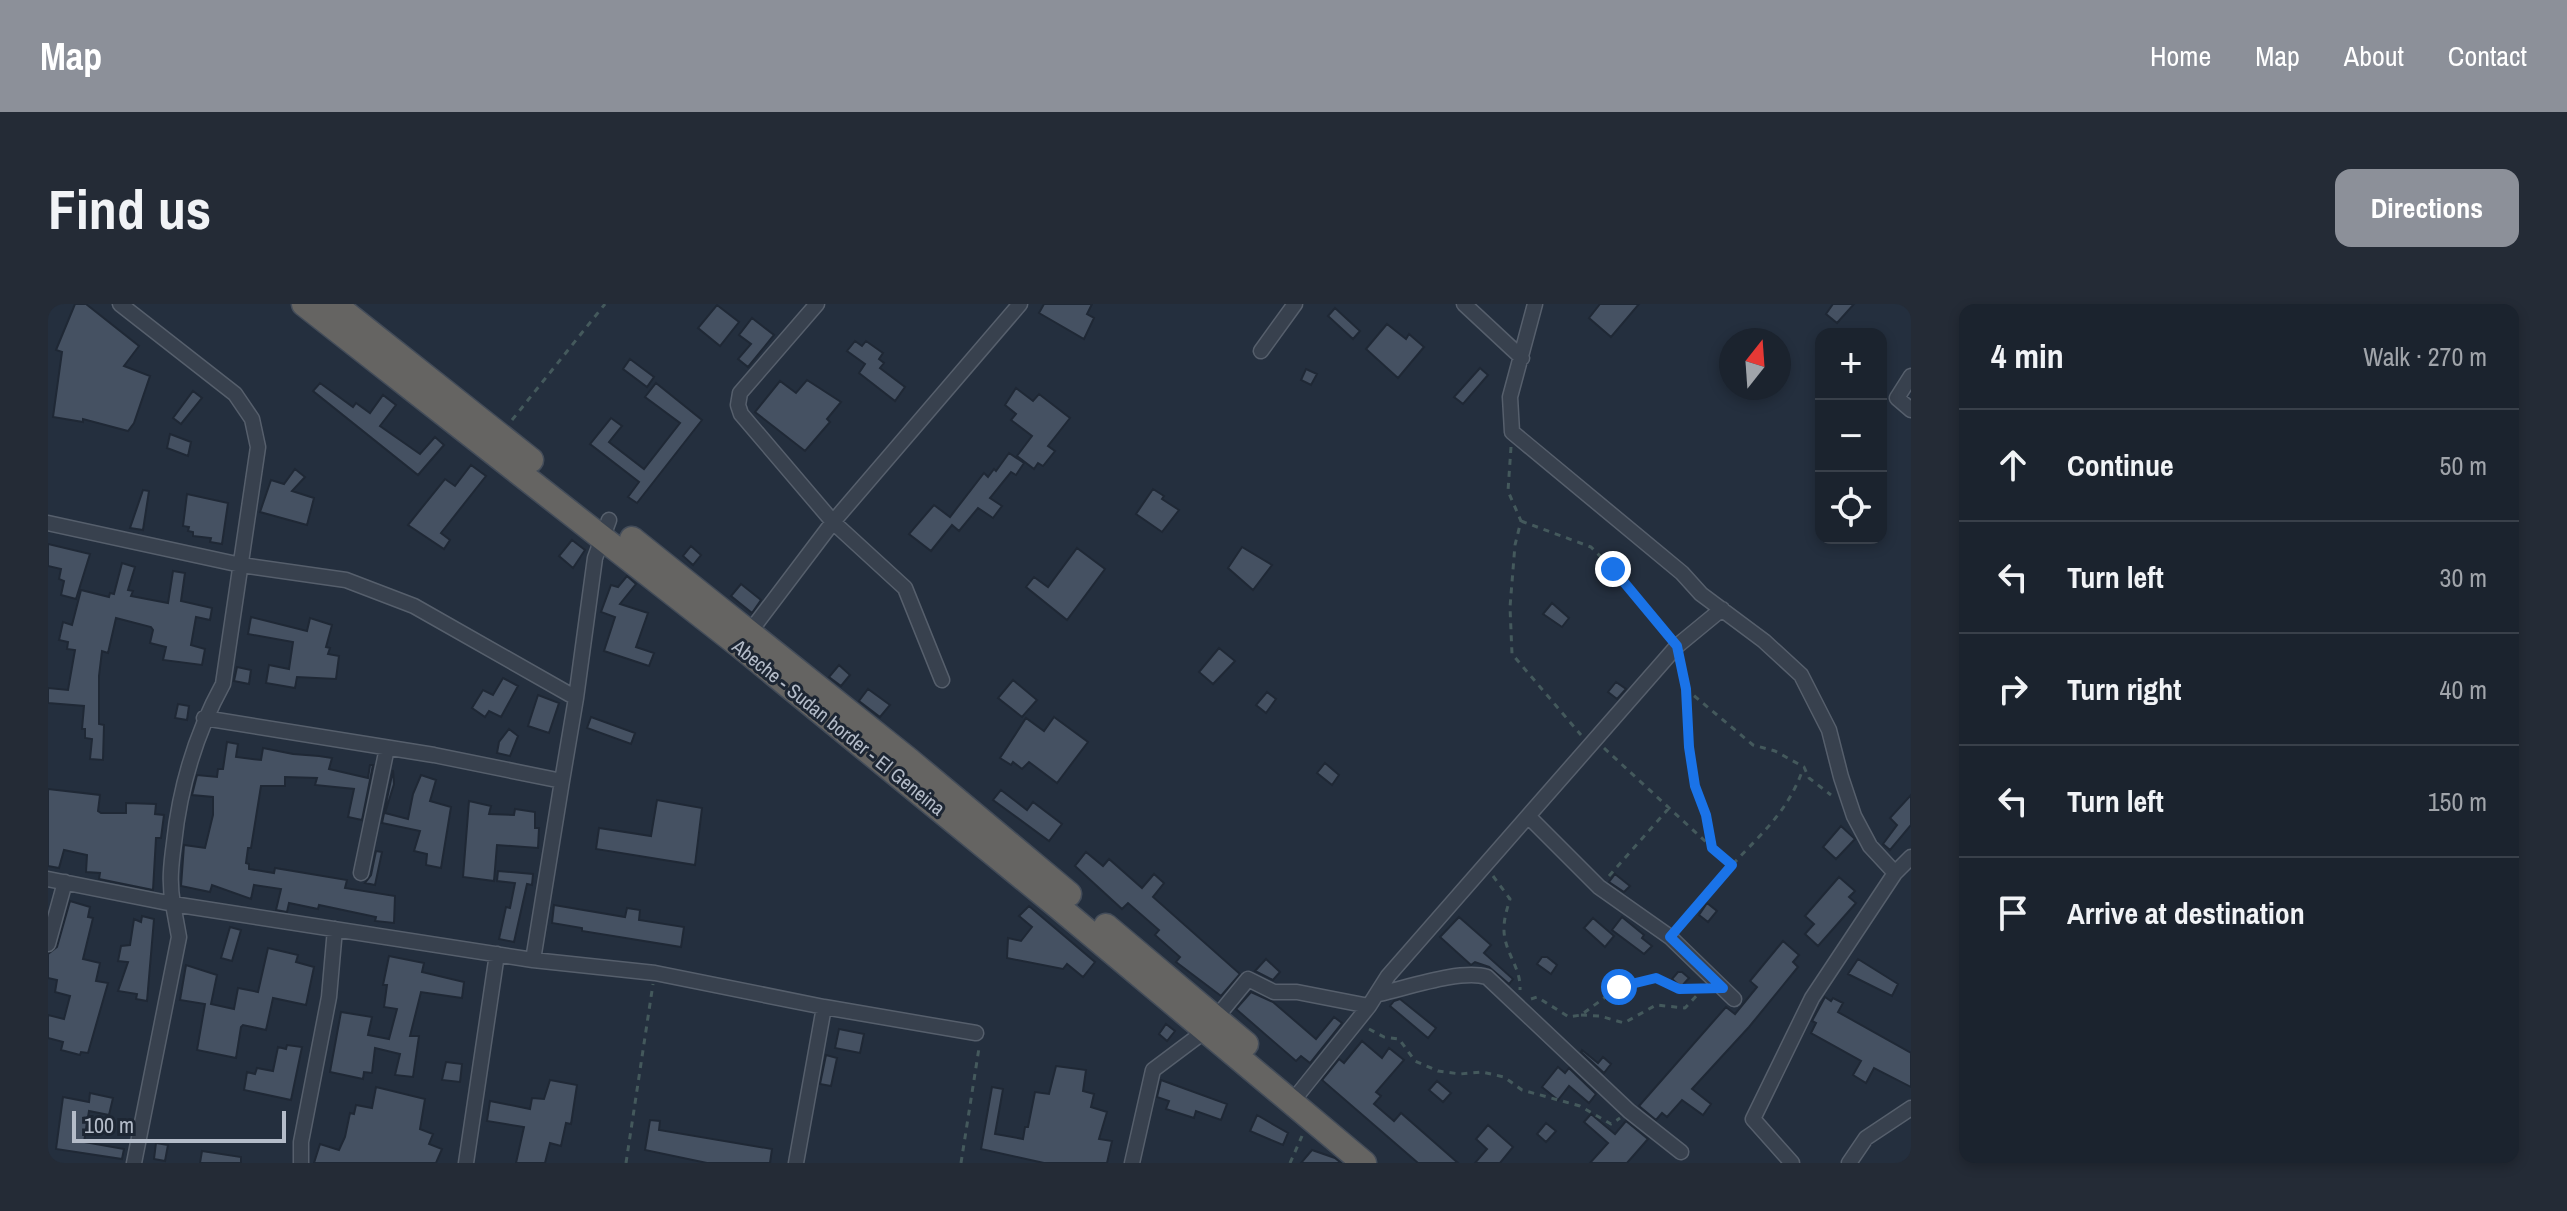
<!DOCTYPE html>
<meta charset="utf-8">
<style>
:root{--surface:#1b232e;--page:#242b36;--text:#f1f3f6;--muted:#a0a4aa;--line:#39404a;--accent:#8c9099}
body{margin:0;font-family:"Archivo Narrow",sans-serif;background:var(--page);color:var(--text)}
.controls{position:absolute;right:24px;top:24px;display:grid;overflow:hidden;border-radius:16px;box-shadow:0 4px 12px #0003}
.controls button{width:72px;height:72px;display:grid;place-items:center;padding:0;border:0;border-bottom:2px solid var(--line);background:var(--surface);color:var(--text);font:40px sans-serif}
.compass{position:absolute;left:1671px;top:24px;width:72px;height:72px;border-radius:50%;background:var(--surface);box-shadow:0 4px 12px #0003;rotate:17deg}
.scale{position:absolute;left:24px;bottom:20px;width:214px;box-sizing:border-box;padding-left:8px;border:4px solid #b4bcc9;border-top:0;font-size:22px;line-height:28px;white-space:nowrap;color:#b4bcc9;-webkit-text-stroke:6px #1d2633;paint-order:stroke}
.stop{position:absolute;width:24px;height:24px;margin:-18px;border:6px solid #1a73e8;border-radius:50%;background:#fff}
.stop.end{background:#1a73e8;border-color:#fff;box-shadow:0 2px 8px #0008}
.list{margin:0;padding:0;list-style:none}
h2{display:flex;justify-content:space-between;align-items:center;height:104px;margin:0;padding:0 32px;font-size:34px}
h2 small{font-size:26px;font-weight:400;color:var(--muted)}
.list li{display:grid;grid-template-columns:52px 1fr auto;gap:24px;align-items:center;box-sizing:border-box;height:112px;padding:0 32px;border-top:2px solid var(--line)}
.list b{display:block;font-size:30px;white-space:nowrap}
.list em{font-size:26px;font-style:normal;color:var(--muted)}
.icon{flex:none;width:44px;height:44px;fill:none;stroke:currentColor;stroke-width:2;stroke-linecap:round;stroke-linejoin:round}
.map{position:relative;flex:none;width:1863px;height:859px;overflow:hidden;border-radius:16px}
header{display:flex;align-items:center;gap:48px;box-sizing:border-box;height:112px;padding:0 40px;background:var(--accent);color:#fff}
header strong{font-size:38px}
nav{display:flex;gap:44px;margin-inline-start:auto;font-size:28px}
.intro{display:flex;align-items:center;justify-content:space-between;box-sizing:border-box;height:192px;padding:0 48px}
h1{margin:0;font-size:56px}
.button{padding:20px 36px;border-radius:16px;background:var(--accent);color:#fff;font-size:28px;font-weight:700}
main{display:flex;gap:48px;padding:0 48px}
aside{flex:1;background:var(--surface);border-radius:16px;box-shadow:0 4px 12px #0003}
.map>svg:first-child{display:block}
.building{fill:#455162;stroke:#1f2835;stroke-width:2}
.lines{fill:none;stroke-linecap:round;stroke-linejoin:round}
.minor-casing{stroke:#565f6c;stroke-width:17}
.trunk-casing{stroke:#434c59;stroke-width:27}
.path{stroke:#44595c;stroke-width:3;stroke-dasharray:6 6;stroke-linecap:butt}
.minor{stroke:#38414e;stroke-width:14}
.trunk{stroke:#656462;stroke-width:24}
.route{stroke:#1a73e8;stroke-width:10}
.labels{text-anchor:middle;dominant-baseline:central;stroke-width:6;stroke-linejoin:round;paint-order:stroke}
.street-label{font-size:20px;fill:#b4bcc9;stroke:#1d2633}
</style>
<header>
<strong>Map</strong>
<nav><a>Home</a><a>Map</a><a>About</a><a>Contact</a></nav>
</header>
<div class="intro"><h1>Find us</h1><a class="button">Directions</a></div>
<main>
<div class="map">
<svg width="1863" height="859" viewBox="0 0 1863 859">
<rect width="100%" height="100%" fill="#242f3e"/>
<path class="building" d="M27,0h11l53,42 -15,20 26,10 -16,47 -6,8 -45,-12v3l-30,-5 9,-65 -6,-2z
M996,0h48l-5,10 7,4 -10,21 -45,-26z
M1552,0h39l-28,33 -22,-19z
M1785,0h21l-17,19 -11,-9z
M669,1l22,17 -19,24 -22,-18z
M1287,4l25,23 -7,8 -25,-23z
M704,14l22,17 -26,32 -10,-8 13,-15 -12,-9z
M1339,20l19,15 3,-5 15,13 -26,31 -32,-29z
M807,37l7,5 4,-5 17,12 -4,6 5,4 -4,5 25,19 -10,14 -36,-28 6,-9 -18,-13z
M582,55l24,18 -7,10 -24,-18z
M1432,64l8,7 -25,29 -9,-7z
M1258,65l11,5 -6,11 -10,-5z
M759,76l34,22 -14,17 3,3 -25,29 -50,-39 25,-31 16,12z
M272,79l33,24 3,-4 14,10 13,-18 13,10 -16,21 40,28 15,-17 9,8 -26,30 -105,-84z
M608,79l46,37 -65,83 -9,-6 11,-15 -49,-38 21,-26 11,8 -13,16 35,27 36,-46 -35,-26z
M968,84l17,13 6,-7 31,24 -22,28 7,5 -12,15 -5,-3 -4,6 -17,-13 15,-20 -21,-16 5,-6 -11,-9z
M145,87l9,7 -21,26 -8,-6z
M122,130l21,8 -3,14 -21,-8z
M961,149l15,10 -8,12 -5,-3 -21,26 12,8 -9,12 -15,-10 -19,23 -7,-6 -21,26 -22,-17 25,-29 16,12 34,-44 4,4 6,-8 2,2z
M423,161l15,11 -45,57 9,7 -6,9 -36,-24 37,-46 10,7z
M247,165l10,8 -13,14 22,7 -7,27 -47,-13 11,-32 13,4z
M1105,185l11,7 -2,3 17,11 -17,22 -26,-18z
M95,186l6,1 -6,39 -13,-2z
M139,190l41,9 -6,41 -12,-2 1,-4 -18,-2v-4l-5,-1 1,-4 -6,-1z
M524,236l13,10 -12,18 -14,-12z
M0,240l42,10 -14,45 -15,-4 3,-14 -5,-2 2,-10 -13,-3z
M643,242l10,9 -8,10 -10,-9z
M1194,243l30,18 -19,25 -25,-22z
M1029,244l28,21 -38,51 -41,-33 8,-10 14,10z
M74,259l13,4 -7,23 5,1 -2,5 37,7 5,-32 12,2 -4,28 31,7 -2,12 -14,-3 -5,28 14,4 -3,16 -39,-5 3,-13 -16,-4 3,-13 -2,-3 -35,-9 -8,35 -6,-2 -3,25v48l5,1 -1,35 -13,-1 2,-20 -7,-1v-9h-3l2,-23 -36,-3v-15l20,2 7,-40 -8,-1 1,-7 -9,-2 4,-18 9,3 9,-35 28,7 1,-4 4,1z
M579,272l9,8 -16,20 28,9 -12,34 18,6 -5,13 -45,-15 11,-34 -14,-5 10,-27 7,2z
M693,280l20,16 -9,13 -21,-17z
M1504,299l17,15 -7,9 -19,-13z
M203,313l56,14 3,-13 22,7 -6,22 4,1 -2,6 11,2 -3,23 -39,-2 -2,11 -29,-5 3,-18 20,4 4,-27 -45,-8z
M1171,344l16,13 -22,23 -14,-12z
M791,361l11,10 -9,11 -12,-9z
M189,363l14,3 -2,14 -15,-3z
M455,374l15,8 -17,31 -12,-6 -4,6 -13,-9 11,-18 10,5z
M965,376l24,20 -15,17 -24,-19z
M1568,378l10,7 -9,10 -9,-7z
M820,385l22,16 -10,12 -21,-16z
M1219,388l9,7 -10,14 -10,-8z
M490,391l21,8 -10,30 -21,-7z
M130,400l11,2 -2,14 -12,-2z
M543,413l44,16 -4,11 -44,-16z
M1006,413l34,25 -31,41 -28,-21 -7,7 -9,-7 -2,3 -11,-7 26,-40 18,13z
M461,425l9,7 -8,20 -13,-3 2,-11z
M179,438l11,2 -2,13 25,3 2,-12 30,6 26,2 13,2 -3,11 39,9 2,-13h3l-11,55 -14,-3 6,-28 -39,-4 2,-7 -32,-1v9h-24l-10,62h-3l-2,15 3,1v5l25,4 1,-5 72,12 -2,8 50,8 -1,27 -19,-2 1,-4 -57,-12 -1,4 -29,-6 -2,9 -11,-2 5,-21 -27,-4 -3,14 -39,-14 -2,7 -29,-6 3,-41 21,3 8,-33v-18l-21,-2 5,-20 20,2 1,-8h5z
M1277,459l14,12 -7,10 -15,-12z
M345,466l1,14 -9,29 23,6 5,-25 8,-19 15,5 -6,21 21,6 -10,61 -15,-3 1,-11 -13,-3 6,-20 -38,-8z
M0,485l52,6 -2,16 3,2h25v-10l30,1 -1,10 9,1 -3,23h-5l-3,52 -54,-11 1,-6 -14,-1 1,-17 -23,-5 -5,18 -11,-2z
M953,486l26,20 6,-8 29,22 -13,17 -56,-41z
M1863,491v30l-21,25 -7,-6 14,-19 -7,-7z
M609,496l45,8 -7,57 -99,-16 3,-21 52,8z
M421,497l22,5 -2,8 25,1 1,-6 20,3v16h4l-1,20 -41,-3 -3,36 -31,-4z
M1793,522l14,13 -19,20 -13,-12z
M328,547l6,1 -7,33 -10,-2 6,-8z
M1038,548l17,14 6,-7 33,29 12,-14 10,9 -11,14 87,77 -19,22 -45,-34 4,-5 -25,-22 4,-5 -31,-27 -6,6 -47,-43z
M450,567l35,3 -1,11 -5,-1 -13,58 -15,-3 7,-32 4,1 5,-25 -18,-2z
M1567,570l15,12 -6,6 -15,-10z
M1791,573l16,14 -6,6 7,6 -38,43 -13,-12 9,-10 -9,-8z
M22,597l20,6 -2,10 5,1 -10,41 17,4 -4,18 12,2 -20,70 -7,-1 -1,3 -19,-5 2,-8 -15,-4v-23l16,4 6,-23 -15,-4 2,-12 -9,-2v-24l9,-7z
M1659,599l10,8 -9,11 -9,-7z
M506,601l71,12 2,-9 13,2 -1,10 45,7 -3,20 -99,-16v-3l-30,-5z
M981,602l66,56 -12,15 -16,-13 -4,5 -56,-11 1,-20 13,3 11,-14 -13,-11z
M94,612l12,3 -7,82 -11,-2 1,-5 -19,-3 10,-29 -10,-1 3,-15 9,-1 4,-26 7,3z
M1411,613l32,28 -7,8 29,26 -4,5 -20,-17 -14,-5 -4,3 -31,-28z
M1574,613l22,18 -2,3 10,8 -8,8 -32,-24z
M1545,614l21,18 -9,11 -21,-19z
M182,623l11,3 -9,31 -11,-3z
M1735,637l16,14 -6,7 5,5 -49,60 -57,62 19,15 -8,11 -21,-15 -15,17 -5,-4 -6,7 -17,-14 87,-99 9,7 22,-27 -7,-6z
M220,644l30,7 -2,7 18,5 -8,38 -33,-7 -7,32 -23,-5 -2,2 -5,31 -39,-8 8,-46 -25,-4 6,-35 31,10 -6,29 23,5 4,-21 20,4z
M341,652l35,7 -2,9 42,10 -2,16 -41,-6 -11,44h9l-6,41 -18,-2 5,-21 -25,-6 -3,25 -8,-1 -1,7 -33,-7 11,-60 31,5 -4,18 21,4 8,-30 -13,-2 3,-22h-4z
M1494,653h5l10,8 -6,9 -14,-10z
M1218,655l14,13 -7,8 -18,-9z
M1810,655l40,25 -6,12 -44,-22z
M1630,668h4l7,6 -8,9 -9,-8z
M1203,688l22,10 43,37 18,-22 8,6 -32,40 -9,-7 -5,5 -60,-52z
M1777,693l6,4 2,-3 10,5 -5,9 73,41v34l-37,-19 -8,15 -13,-8 8,-14 -50,-28 5,-10 -4,-2z
M1352,695l36,29 -8,10 -38,-32 4,-5z
M1118,720l9,7 -8,10 -8,-7z
M791,725l25,5 -4,19 -25,-5z
M1314,737l20,17 7,-10 15,12 -28,32 5,4 -7,8 20,17 7,-8 57,50h-40l-96,-83 17,-21 5,4z
M239,741l15,2 -11,53 -47,-10 3,-18 8,2 2,-6 16,3 5,-24 8,2z
M1534,746l16,13 5,-6 8,7 -7,9 -23,-21z
M778,751l11,3 -6,28 -11,-2z
M398,758l16,2 -2,18 -18,-2z
M1008,762l30,4 -3,21 11,3 -3,13 16,5 -8,27 13,2 -5,22h-63l-63,-14 11,-62 11,2 -8,45 28,5 2,-12h3l7,-35 14,2z
M1510,763l7,6 4,-5 27,26 -7,9 -20,-17 -11,14 -16,-13z
M502,776l27,5 -6,39 -5,-1 -5,23 -11,-3 -5,20h-29l8,-36 -37,-6 3,-20 40,8 2,-11 12,1z
M1113,776l66,24 -6,16 -25,-9 -2,7 -28,-9 3,-8 -12,-4z
M1389,777l14,12 -8,9 -14,-12z
M328,783l49,12 -5,30 13,5 -4,10 13,5 -6,14h-122l6,-19 19,6 6,-13 5,-24 4,1 2,-9 16,3z
M42,789l23,5 -4,17 -20,-4 -5,31 40,7 -2,10 -66,-10 7,-52 26,5z
M1543,810l24,20 11,-13 22,18 -21,24h-37l18,-20 -24,-21z
M1209,811l31,18 -5,12 -33,-14z
M602,816l10,1 -1,9 113,19 -2,14h-63l-62,-13z
M1498,819l10,8 -10,11 -9,-8z
M1440,821l25,22 -13,16h-25l12,-14 -11,-10z
M108,839l12,2 -3,16 -11,-2z
M1264,846l23,8 6,5h-40z
M154,847l39,6v6h-41z"/>
<g class="lines">
<defs>
<path id="minor" d="M769,0l-77,89 -2,12 3,9 92,108 72,66 37,92
M1416,0l58,54
M1487,0l-25,93 2,35 170,141 19,21 63,47 37,34 28,55 12,47 13,39 16,30 25,27
M1213,47l34,-47
M1863,72l-14,22 14,12
M0,219l193,42 105,15 68,26 162,92 -14,83
M698,333l87,-115 187,-218
M528,394l19,-140 14,-38
M156,414l230,37 128,26 -29,179
M1481,513l70,70 71,50 64,62
M313,569l26,-125
M0,575l125,25c-4,-21 -2,-39 1,-61 6,-57 21,-108 49,-159l35,-237 -6,-28 -17,-25 -115,-90
M0,640l17,-62
M1331,690c28,-6 81,-25 108,-17l142,134 52,41
M1168,714l32,-39 26,13h23l72,14 19,-30 289,-330 45,-37
M1252,788l69,-86
M86,859l45,-226 -6,-33 360,56 122,13 169,34 152,26
M253,859v-21l28,-145 6,-68
M418,859l31,-209
M748,859l28,-156
M1084,859l21,-93 52,-39
M1744,859l-39,-44 59,-121 83,-125 16,-16
M1801,859l17,-25 45,-30"/>
<path id="trunk" d="M256,0l436,342 315,258 309,259
M286,0l197,156
M584,235l278,222 159,133
M1058,622l140,118"/>
</defs>
<use href="#minor" class="minor-casing"/>
<use href="#trunk" class="trunk-casing"/>
<path class="path" d="M464,116l93,-116
M1463,143l-3,44 13,30 -6,24 -5,62 2,47 69,81
M1473,217l70,26 22,22 55,67
M1633,360l5,25 67,56 22,6 29,16 5,11 22,17
M1638,385l3,58 6,39 11,29 6,31
M1556,444l127,117
M1445,572l17,23c-4,13 -8,26 -5,40 4,19 16,31 15,51
M1561,572l61,-69
M1630,624c18,-22 36,-44 56,-65 30,-32 54,-52 69,-94
M1483,695l6,-2 32,20 12,-2 38,-28 37,-9 23,11 25,1
M1533,711l19,1 24,7 32,-18 29,3 17,-18
M1321,725l15,8 15,2 16,22 23,10 22,3 22,-2 22,5 18,13 58,16 31,18 9,-6
M578,859l27,-179
M913,859l18,-115
M1242,859l12,-27"/>
<use href="#minor" class="minor"/>
<use href="#trunk" class="trunk"/>
</g>
<g class="lines">
<path class="route" d="M1565,265l64,77 9,43 3,58 6,39 11,29 6,33 20,17 -62,72 53,51 -44,1 -23,-11 -37,9"/>
</g>
<g class="labels">
<g class="street-label">
<text transform="translate(791 423) rotate(39)">Abeche - Sudan border - El Geneina</text>
</g>
</g>
</svg>
<div class="controls">
<button>+</button>
<button>−</button>
<button><svg class="icon" aria-label="locate" viewBox="0 0 24 24"><circle cx="12" cy="12" r="6"/><path d="M12 2v4M12 18v4M2 12h4M18 12h4"/></svg></button>
</div>
<svg class="compass" viewBox="-18 -18 36 36"><path d="M0-13l5 13h-10z" fill="#e53935"/><path d="M0 13l5-13h-10z" fill="#a0a4aa"/></svg>
<div class="scale">100 m</div>
<div class="stop" style="left:1571px;top:683px"></div>
<div class="stop end" style="left:1565px;top:265px"></div>
</div>
<aside>
<h2>4 min<small>Walk · 270 m</small></h2>
<ul class="list">
<li><svg class="icon" aria-label="ahead" viewBox="0 0 24 24"><path d="M12 20V5M6 11l6-6 6 6"/></svg><div><b>Continue</b></div><em>50 m</em></li>
<li><svg class="icon" aria-label="left" viewBox="0 0 24 24"><path d="M17 20v-9H6M10 6l-5 5 5 5"/></svg><div><b>Turn left</b></div><em>30 m</em></li>
<li><svg class="icon" aria-label="right" viewBox="0 0 24 24"><path d="M7 20v-9h11M14 6l5 5-5 5"/></svg><div><b>Turn right</b></div><em>40 m</em></li>
<li><svg class="icon" aria-label="left" viewBox="0 0 24 24"><path d="M17 20v-9H6M10 6l-5 5 5 5"/></svg><div><b>Turn left</b></div><em>150 m</em></li>
<li><svg class="icon" aria-label="arrive" viewBox="0 0 24 24"><path d="M6 21V4h12l-3 4 3 4H6"/></svg><div><b>Arrive at destination</b></div></li>
</ul>
</aside>
</main>
